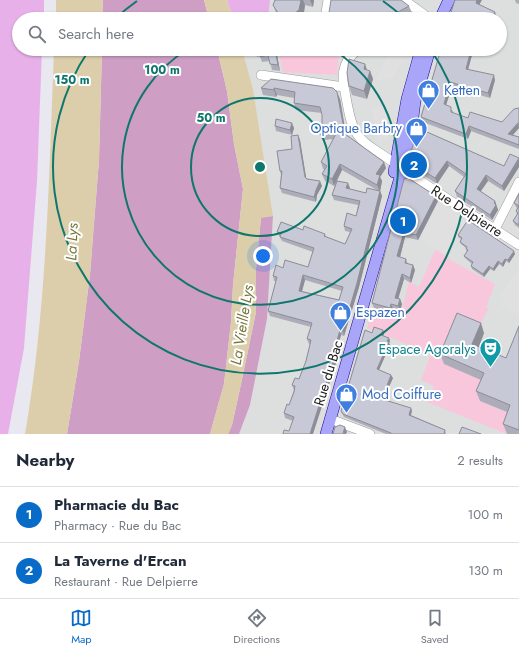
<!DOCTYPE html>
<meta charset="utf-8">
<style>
:root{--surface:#fff;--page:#f6f6f7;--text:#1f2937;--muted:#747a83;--line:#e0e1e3;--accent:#096bc8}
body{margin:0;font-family:Jost,sans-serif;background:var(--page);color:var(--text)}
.you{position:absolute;left:263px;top:256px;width:14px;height:14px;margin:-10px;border:3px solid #fff;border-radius:50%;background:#1a73e8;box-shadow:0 0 0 6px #1a73e833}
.badge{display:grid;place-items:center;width:26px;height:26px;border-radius:50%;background:var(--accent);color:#fff;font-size:13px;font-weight:700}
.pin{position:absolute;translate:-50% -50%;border:2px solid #fff;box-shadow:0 1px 4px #0006}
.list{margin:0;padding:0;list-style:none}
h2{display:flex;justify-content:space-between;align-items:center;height:52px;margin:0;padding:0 16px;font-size:17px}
h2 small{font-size:13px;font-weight:400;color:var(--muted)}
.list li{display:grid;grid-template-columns:26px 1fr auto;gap:12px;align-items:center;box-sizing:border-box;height:56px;padding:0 16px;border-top:1px solid var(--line)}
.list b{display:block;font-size:15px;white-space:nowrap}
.list p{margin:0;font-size:13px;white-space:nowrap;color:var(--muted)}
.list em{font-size:13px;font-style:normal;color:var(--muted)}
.icon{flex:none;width:22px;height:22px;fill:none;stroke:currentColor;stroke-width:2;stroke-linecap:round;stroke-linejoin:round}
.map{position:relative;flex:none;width:519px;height:434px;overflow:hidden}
.search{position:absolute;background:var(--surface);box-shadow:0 1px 3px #0004;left:12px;right:12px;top:12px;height:44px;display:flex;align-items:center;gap:10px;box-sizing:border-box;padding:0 14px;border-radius:22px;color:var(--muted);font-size:15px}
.sheet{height:164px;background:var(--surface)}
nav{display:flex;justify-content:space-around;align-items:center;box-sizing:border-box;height:56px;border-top:1px solid var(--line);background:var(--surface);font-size:11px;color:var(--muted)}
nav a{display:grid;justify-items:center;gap:2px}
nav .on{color:var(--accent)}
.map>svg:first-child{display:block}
.residential{fill:#dddede}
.grass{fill:#e8b0e8}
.forest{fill:#ce9ec5}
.park{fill:#f8c7dc}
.parking{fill:#e0e0e0}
.water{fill:#dcceaa}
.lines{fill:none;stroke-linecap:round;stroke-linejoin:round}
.minor-casing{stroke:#9a9a9a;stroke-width:10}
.major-casing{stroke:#1d0796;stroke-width:12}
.minor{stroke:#fff;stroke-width:9}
.major{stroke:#a9a5f8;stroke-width:11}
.wall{fill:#acadb9;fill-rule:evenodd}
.shaded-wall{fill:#8c8d96}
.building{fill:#c8c9d7;stroke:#8c8d96;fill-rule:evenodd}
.ring{fill:none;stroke:#0f766e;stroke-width:2}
.labels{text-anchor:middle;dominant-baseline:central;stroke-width:4;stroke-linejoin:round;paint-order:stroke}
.shop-label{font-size:14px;fill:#366cbe;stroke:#fff;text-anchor:start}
.street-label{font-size:14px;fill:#202020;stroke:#fff}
.culture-label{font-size:14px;fill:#0d838f;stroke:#fff;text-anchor:end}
.water-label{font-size:15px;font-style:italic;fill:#76763a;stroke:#fff}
.centre{fill:#0f766e;stroke:#fff;stroke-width:2}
.ring-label{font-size:12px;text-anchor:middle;font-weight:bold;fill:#0f766e;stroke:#fff;stroke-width:4;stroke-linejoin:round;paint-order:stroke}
</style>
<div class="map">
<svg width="519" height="434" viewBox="0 0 519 434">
<rect width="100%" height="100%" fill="#e9e7f0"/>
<path class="residential" d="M270,0h249v434h-280l11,-29 17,-86 6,-103 -20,-127 -11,-39 258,-1v-30h-232z"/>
<path class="grass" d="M0,0h44v19h-25v30h23l-5,132 -13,167 -16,86h-8z
M227,0h43l-2,19h-35z"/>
<path class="forest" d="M103,0h101l5,19h-107z
M102,49h115l10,42 7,53 9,45 -10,96 -2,37 -7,62 -14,50h-143l12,-73 11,-87 9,-114z
M273,216l-6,103 -17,86 -11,29h-11l4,-9 9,-41 15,-72v-43l5,-52z"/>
<path class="park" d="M278,49h59l2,2 -2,24 -54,-3z
M435,250l13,6 2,4 45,24 -9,23 3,1 -12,22 -16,-7 27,60 -8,18 39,16 -8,6 -4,11 -80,-32 7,-16 -13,-6 10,-26 -64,-26 7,-20 26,8 9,-34 10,5z"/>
<path class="parking" d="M396,49h10l-1,6 -13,25 -6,-3 -2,4 -8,-2 14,-28z
M383,106l7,31 -12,5 -6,-33z
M438,201l30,21 -22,33 -25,-16z
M519,267v48l-18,-9 4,-6 -5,-4z"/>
<path class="water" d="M56,0h47l-1,19h-46z
M204,0h23l6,19h-24z
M54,49h48l-3,111 -9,114 -11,87 -12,73h-42c22,-127 24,-257 29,-385z
M217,49h25l11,40 20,127 -12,2 -5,51v43l-15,72 -9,41 -4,9h-18l14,-50 7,-62 2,-37 10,-96 -9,-45 -7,-53z"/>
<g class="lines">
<defs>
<path id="minor" d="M404,0l22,16
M325,19l3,-19
M360,49c-15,8 -19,23 -16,38 3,13 5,36 13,47 7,11 22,18 33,26 42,30 86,57 129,85
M261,75l83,12
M495,229l24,-47
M330,419l40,15"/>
<path id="major" d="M440,19l9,-19
M394,172l13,-73 14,-50
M326,434l73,-253 12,-49 4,-31 15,-52"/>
</defs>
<use href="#minor" class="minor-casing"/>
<use href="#major" class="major-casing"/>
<use href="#minor" class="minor"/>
<use href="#major" class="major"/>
</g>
<path class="wall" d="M275,0h39l-1,7 -8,-2 -2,14h-24l-2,-4 -4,-10z
M515,0h4v4l-3,-1z
M409,6l3,7 -11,6h-73z
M255,49h21l4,22 -8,-1 -2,-9 -8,1 -2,-6 -3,1z
M441,49h38l-3,7 -4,-1 -4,15 27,10 -5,18 -38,-11 -6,18 7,6v2l15,5 34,4 17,-14v20l-6,7 6,2v12l-48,-18 -3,8 -45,-17 -2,-5z
M367,70l3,1 3,8 -6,20 -15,-4 -3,-9z
M271,79l69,20 6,36 40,33 -6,9 2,4 -2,10 2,5 -23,91 -15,49 -3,-1 -4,14 2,5 -50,77 4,-10 -8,-3 -1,-5 5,-8 5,-15 -2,-5 7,-6 7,-18 4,-17h-1l-2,-5 4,-12 -41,-11 -2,-5 8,-30h-2l-1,-5 10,-8 25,-1 5,-15 -31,-11 -5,-9 26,-2 22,4 1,3 19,7 5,-12 -5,-1 -1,-5 12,-10 2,-11 -24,-5 -2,-5 4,-13 -2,4 -9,-5 -3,-7 3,-4 -2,-1 -2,-7 12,-23 -9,1 -2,-6v-21l-26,-3 -2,-7v-5l-17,-3 -1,2 -13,-2 -2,-7zM342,170l35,20 -11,3 -16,-4v-1l-13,-7zM305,280l37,11 -3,9 -37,-9z
M275,126l19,2 -2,7 -16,-4z
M418,128l86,38 15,-8v9l-15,24 -16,-10 -8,10 15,10 3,9 -6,10 -35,-23 -2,-6 9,-14 -15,-11 -12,18 -25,-16 -3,-9z
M298,135l2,5 6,38 16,8 -5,9 -1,7 -34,-9 -2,-5 1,-13 -1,-4 12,-22z
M404,179l34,22 -20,39 -13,-3 -5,20 6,2 2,5 7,6 -4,13 -7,-4 -6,19 2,1 2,5 -2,7 -7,-2 -1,4 -18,-5 -2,-5z
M519,194v34l-4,-3 -2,-4 4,-6 -1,-4 1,-3 -1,-1 -2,-4z
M458,235l57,19 -6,9 -3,-2 -3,6 -4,-3 -5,7 -4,-2 -6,8 -12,-8 -1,-3 1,-2 -7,-6 -1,-2 3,-4 -1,-3v-1l-5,-4 -1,-2 1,-3 -3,-2z
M519,326v108h-12l-4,-10 4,-12 -27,-11 -4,-10 5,-11 -37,-16 -4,-10 44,-21 -5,14 27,11z
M383,330l1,3 -1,3 6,2 1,3 -1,2 1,2 -11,25 14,8 -5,11 2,3 -3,8 25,11 -1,4 34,15 1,4h-60l-42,-17 -3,-6 31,-78z"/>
<path class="shaded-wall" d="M301,0h2l2,5 -2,14h-16z
M310,0h4l-1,7z
M477,0h5l-4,7 -2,-4z
M495,12l1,4 -1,3h-3z
M275,49h1l4,22 -2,-6z
M476,49h3l-3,7 -1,-4z
M471,50l1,5 -5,18 -1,-4z
M365,64l3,9 -4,-4z
M370,71l3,8 -6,20 -3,-8z
M494,75l1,5 -5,18 -2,-5z
M450,82l2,5 -7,21 -1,-4z
M274,88l3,7 -1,2 -2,-7z
M337,92l3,7 7,41 -2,-6z
M292,123l2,5 -2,7 -2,-5z
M518,123l1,5 -9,10 -2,-4z
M469,126l2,5 -3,8 -2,-5z
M298,135l2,5 7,43 -2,-6z
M519,159v8l-15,24 -2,-5z
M447,161l2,5 -12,18 -2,-6z
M384,162l2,6 -6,9 2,4 -2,11 -3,-7 -1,-11z
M340,164l2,6 -8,16 -2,-7z
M486,175l2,6 -9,13 -2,-5z
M320,181l2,5 -5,9 -1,7 -2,-5 2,-7z
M348,183l2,5 -2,4 -2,-4z
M380,191l2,5 -23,91 -15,49 -1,-5z
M436,196l2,5 -20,39 -2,-5z
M495,201l3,9 -6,10 -2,-5 4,-12z
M404,232l1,5 -6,24 -2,-5z
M514,251l1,3 -6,9 -1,-3z
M505,259l1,2 -3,6 -1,-3z
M498,261l1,3 -5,7 -1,-2z
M413,265l2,5 -4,13 -1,-5z
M489,266l1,3 -6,8 -1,-3z
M402,274l2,5 -7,24 -2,-5z
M303,275l2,5 -4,15 -2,-4z
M400,299l2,5 -2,7 -2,-5z
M391,304l2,5 -1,4 -2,-5z
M481,323l3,10 -8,21 -4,-10z
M340,330l1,5 -4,14 2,5 -26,80h-3z
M383,330l1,3 -1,6 -2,-4z
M389,338l1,3 -1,2 1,2 -12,27 -1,-3z
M391,375l2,3 -6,13 -1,-3z
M389,389l1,3 -4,11 -1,-3z
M411,408l1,3 -2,7 -1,-3z
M345,427l2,5 -1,2h-3z"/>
<path class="building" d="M275,0h26l-2,10 -12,9 -6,-1 -8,-13z
M331,0h70l8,6 -24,13h-57z
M455,0h22l-1,3 19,9 -3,7h-43l5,-16z
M255,49h20l3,16 -8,-1 -2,-9 -8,2 -1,-6 -4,1z
M441,49h35l-1,3 -4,-2 -5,19 28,6 -6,18 -38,-11 -6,22 7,3v5l17,6 2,-6 32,10 12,-13 5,-1v14l-11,12 11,3v8l-50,-19 -3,8 -45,-17z
M349,59l16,5 -1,5 6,2 -6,20 -15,-5 -2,-13z
M271,79l62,9 4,4 8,42 39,28 -8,12 4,1 -3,10 -37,-21 -8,15 -10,-5 5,-8 -6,-4 16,-30 -15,2v-19l-2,-8 -26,-4 1,-11 -21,-4v2l-13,-2z
M276,119l16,4 -2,7 -15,-4z
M418,128l86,38 6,-12 9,4 -17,28 -16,-11 -9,14 18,12 -1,2 2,2 -6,10 -35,-24 11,-17 -19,-13 -12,17 -24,-15 -2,-4z
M298,135l7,42 2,2 13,2 -4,9 -2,7 -34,-9 2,-17h-2l-3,-20 15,-2 -1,-13z
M408,178l28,18 -20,39 -12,-3 -7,24 9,3 -1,4 8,2 -3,13 -8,-4 -7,24 5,1 -2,7 -7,-2 -1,4 -18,-5 32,-124z
M337,181l11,2 -2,5 20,5 1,-5 13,3 -23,92 -14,48 -3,-1 -5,18 2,1 -27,85h-27l1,-4 5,1 5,-14 -10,-4 3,-9 2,1 5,-13 1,-6 -3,-1 3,-7 4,1 7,-18 5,-21 -4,-1 5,-16 -44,-12 9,-34 -4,-1 3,-11 7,3 2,-8 23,7 6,-19 -34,-11 1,-4 -4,-1 4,-10 22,8 1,-4 13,5 8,3 -1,2 21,8 7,-15 -8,-3 3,-13 9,3 4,-15 -28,-6zM303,275l40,12 -4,13 -40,-9z
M519,194v31l-6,-4 5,-8 -2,-2 3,-5 -5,-3z
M468,220l46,31 -6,9 -3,-1 -3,5 -4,-3 -5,8 -4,-3 -6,8 -12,-8 2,-4 -9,-6 4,-6 -2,-1 1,-2 -7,-5 2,-4 -4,-3z
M457,313l24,10 -9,21 34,14 13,-32v104l-16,-6 7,-19 -34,-14 8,-18 -44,-19z
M374,327l9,3 -2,5 8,3 -2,3 2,1 -12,27 14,6 -5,13 3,1 -4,11 26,8 -2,7 36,15 -1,4h-53v-1l-48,-19 -2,-3 24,-81 7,3z
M340,425l5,2 -2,6 2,1h-12l2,-7z
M462,427l19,7h-22z"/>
<g class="ring">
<circle cx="260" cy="167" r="69"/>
<path d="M332 49A138 138 0 1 1 188 49"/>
<path d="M116 18A207 207 0 0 1 137 1M383 1A207 207 0 0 1 404 18M431 50A207 207 0 1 1 89 50"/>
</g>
<defs>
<symbol id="shop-pin" viewBox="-11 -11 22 30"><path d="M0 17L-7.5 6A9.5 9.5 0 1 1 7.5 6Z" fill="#3f7fe0" stroke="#fff"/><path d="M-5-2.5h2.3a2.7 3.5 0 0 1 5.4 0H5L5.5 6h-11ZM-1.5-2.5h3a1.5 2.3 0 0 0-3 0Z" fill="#fff"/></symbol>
<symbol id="theatre-pin" viewBox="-11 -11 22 30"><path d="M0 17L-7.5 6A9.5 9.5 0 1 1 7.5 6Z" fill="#0f9aa8" stroke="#fff"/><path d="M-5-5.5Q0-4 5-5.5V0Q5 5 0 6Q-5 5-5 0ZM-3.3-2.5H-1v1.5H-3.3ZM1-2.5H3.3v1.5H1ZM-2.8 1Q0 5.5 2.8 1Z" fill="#fff"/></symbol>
</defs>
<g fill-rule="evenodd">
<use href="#shop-pin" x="416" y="78" width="25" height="34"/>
<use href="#shop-pin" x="404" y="116" width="25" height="34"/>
<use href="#shop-pin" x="328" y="300" width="25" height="34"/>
<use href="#theatre-pin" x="478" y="336" width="25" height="34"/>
<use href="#shop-pin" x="334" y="382" width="25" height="34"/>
</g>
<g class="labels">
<g class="shop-label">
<text x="444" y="90">Ketten</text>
<text x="402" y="128" text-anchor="end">Optique Barbry</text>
<text x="356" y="312">Espazen</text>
<text x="362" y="394">Mod Coiffure</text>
</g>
<g class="street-label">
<text transform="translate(467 211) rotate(33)">Rue Delpierre</text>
<text transform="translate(328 373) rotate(-73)">Rue du Bac</text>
</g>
<g class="culture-label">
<text x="476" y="349">Espace Agoralys</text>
</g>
<g class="water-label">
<text transform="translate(72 242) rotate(-88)">La Lys</text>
<text transform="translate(242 325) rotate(-81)">La Vieille Lys</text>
</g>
</g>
<circle cx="260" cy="167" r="6" class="centre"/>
<g class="ring-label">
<text x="162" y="74">100 m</text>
<text x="72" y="84">150 m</text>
<text x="211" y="122">50 m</text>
</g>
</svg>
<div class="you"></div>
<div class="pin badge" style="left:403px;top:221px">1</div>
<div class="pin badge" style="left:414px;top:165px">2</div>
<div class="search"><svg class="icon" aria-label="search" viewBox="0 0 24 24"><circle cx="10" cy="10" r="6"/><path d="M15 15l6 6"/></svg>Search here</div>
</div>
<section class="sheet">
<h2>Nearby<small>2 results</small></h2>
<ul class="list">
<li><span class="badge">1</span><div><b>Pharmacie du Bac</b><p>Pharmacy · Rue du Bac</p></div><em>100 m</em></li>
<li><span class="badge">2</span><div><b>La Taverne d'Ercan</b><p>Restaurant · Rue Delpierre</p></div><em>130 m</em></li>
</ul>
</section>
<nav>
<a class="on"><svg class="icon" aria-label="map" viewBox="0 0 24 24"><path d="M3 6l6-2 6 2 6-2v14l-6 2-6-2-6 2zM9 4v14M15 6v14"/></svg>Map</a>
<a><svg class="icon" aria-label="directions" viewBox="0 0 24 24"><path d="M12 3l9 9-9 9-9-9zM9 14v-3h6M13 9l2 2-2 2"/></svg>Directions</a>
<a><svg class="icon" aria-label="saved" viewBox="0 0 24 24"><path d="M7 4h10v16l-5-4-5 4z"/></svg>Saved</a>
</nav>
